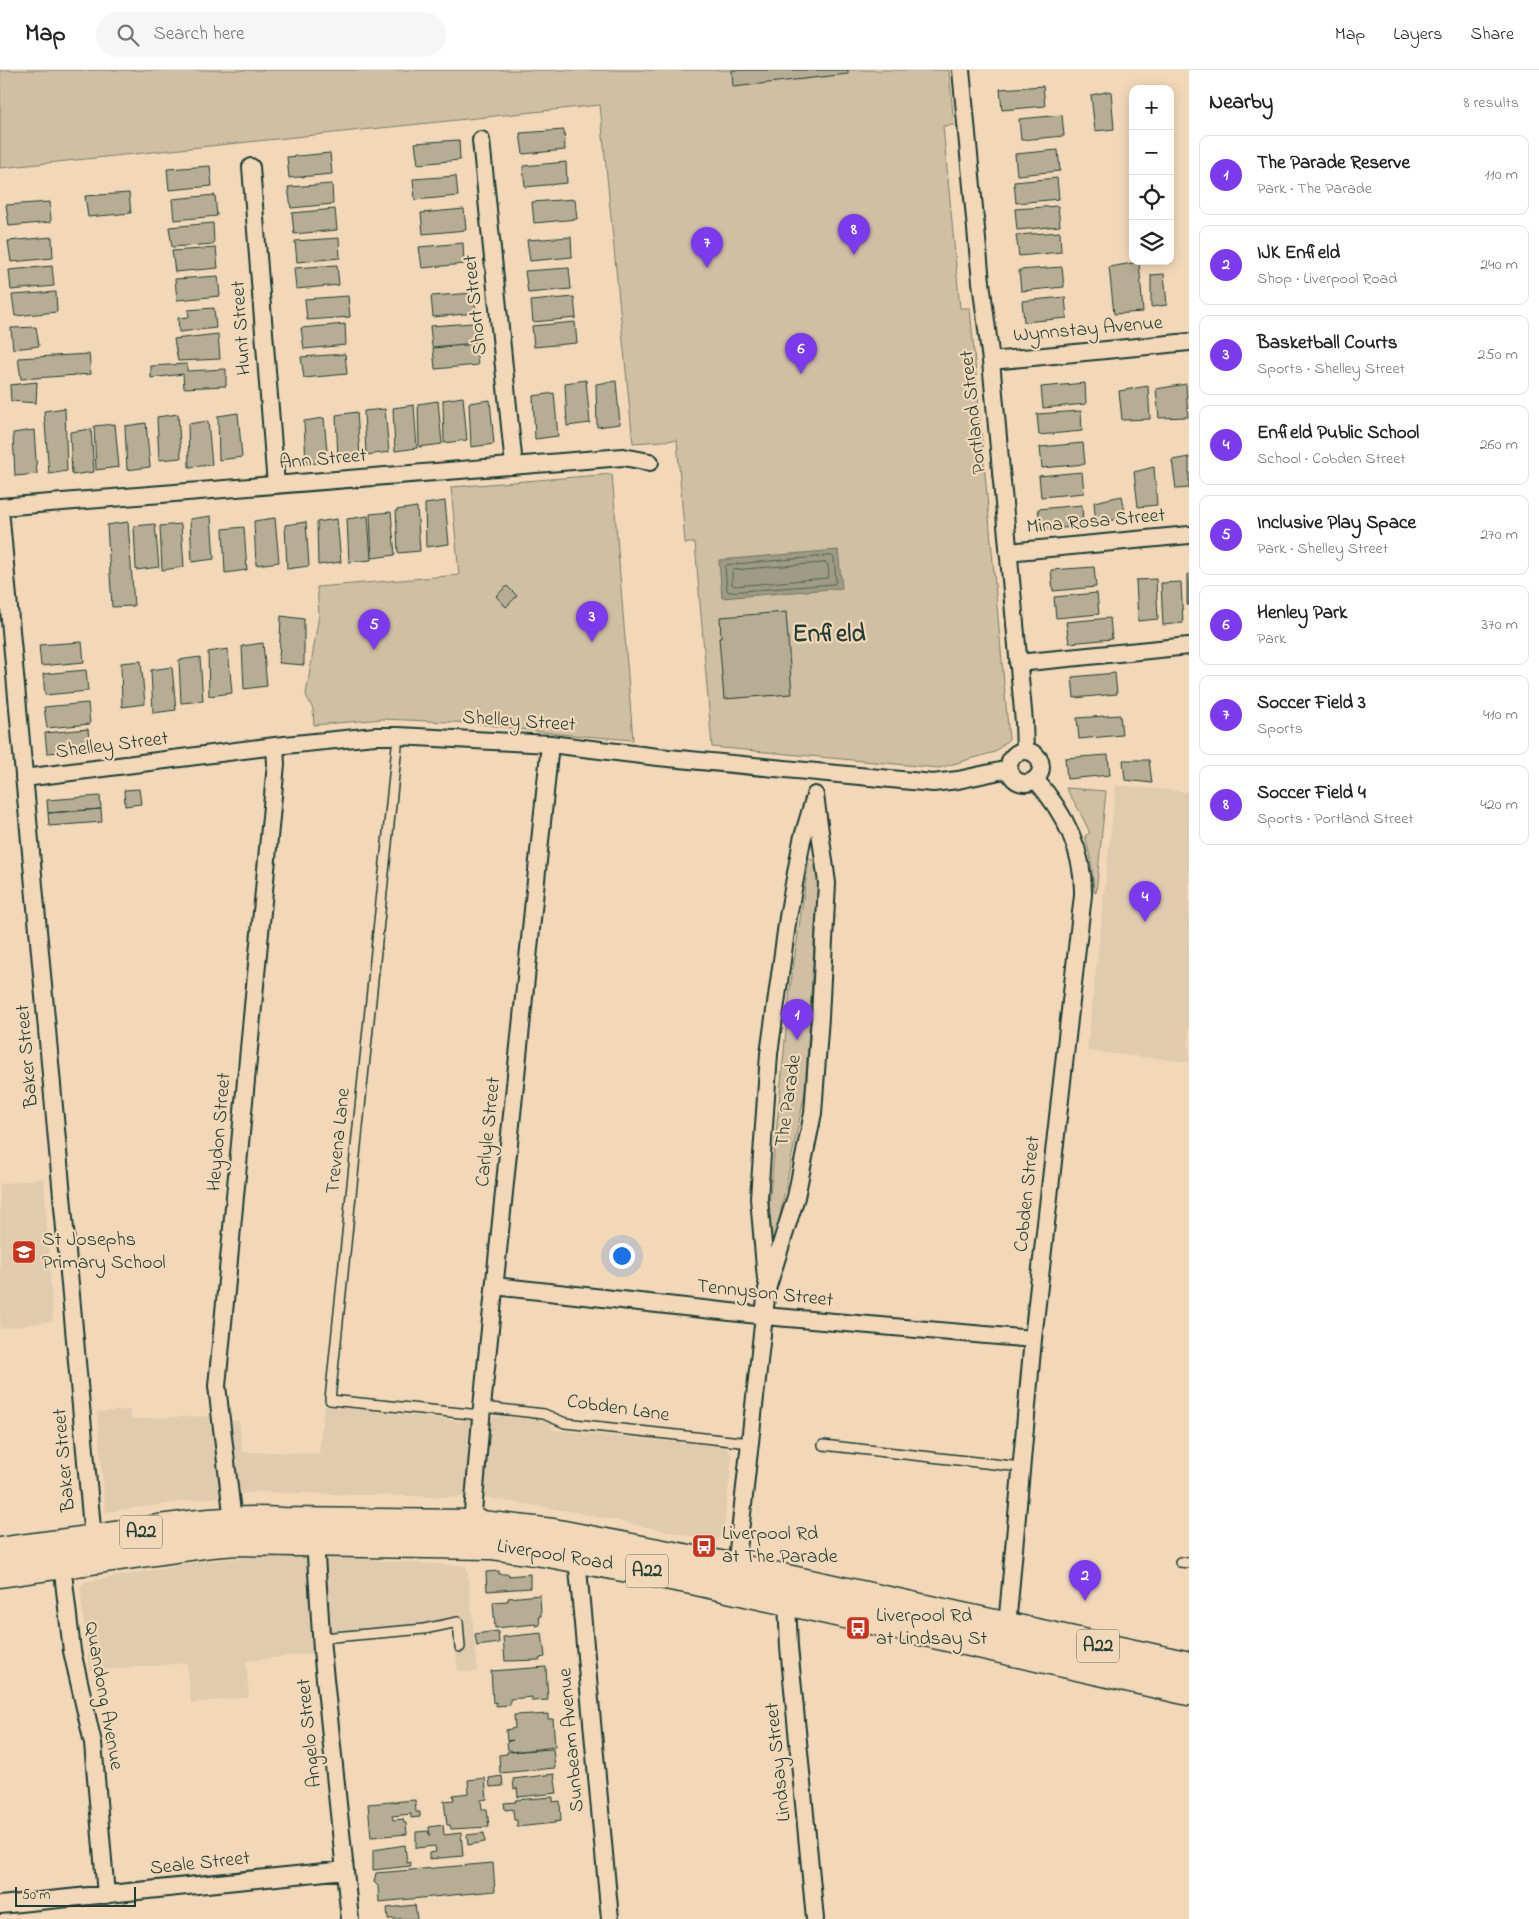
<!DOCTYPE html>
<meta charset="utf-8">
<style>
:root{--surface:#fff;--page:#f6f6f6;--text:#222;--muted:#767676;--line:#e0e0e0;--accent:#7c3aed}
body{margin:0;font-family:"Indie Flower",sans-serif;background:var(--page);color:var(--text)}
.controls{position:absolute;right:15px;top:15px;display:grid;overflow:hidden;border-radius:10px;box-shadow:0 2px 12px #0003}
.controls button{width:45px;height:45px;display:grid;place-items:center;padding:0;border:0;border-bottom:1px solid var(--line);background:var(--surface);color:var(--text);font:25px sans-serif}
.scale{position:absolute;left:15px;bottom:12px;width:121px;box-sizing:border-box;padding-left:5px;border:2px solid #1f3d34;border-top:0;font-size:14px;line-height:18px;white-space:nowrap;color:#1f3d34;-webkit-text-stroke:4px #f2d8b9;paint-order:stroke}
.you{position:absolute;left:621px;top:1185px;width:18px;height:18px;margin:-12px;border:4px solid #fff;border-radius:50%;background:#1a73e8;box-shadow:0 0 0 8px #1a73e833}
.badge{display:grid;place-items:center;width:32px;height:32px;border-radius:50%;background:var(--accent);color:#fff;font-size:16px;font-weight:700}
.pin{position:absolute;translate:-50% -41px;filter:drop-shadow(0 1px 2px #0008)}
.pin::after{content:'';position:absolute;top:26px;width:18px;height:15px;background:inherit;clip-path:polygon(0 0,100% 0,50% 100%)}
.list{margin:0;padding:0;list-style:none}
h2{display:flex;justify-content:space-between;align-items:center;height:65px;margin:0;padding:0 20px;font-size:21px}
h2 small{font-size:16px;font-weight:400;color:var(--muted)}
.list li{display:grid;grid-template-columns:32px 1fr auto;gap:15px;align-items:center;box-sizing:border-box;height:80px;margin:0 10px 10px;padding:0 10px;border:1px solid var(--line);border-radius:10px}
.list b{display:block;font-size:19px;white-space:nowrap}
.list p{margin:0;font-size:16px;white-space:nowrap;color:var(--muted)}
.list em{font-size:16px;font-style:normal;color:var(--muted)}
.icon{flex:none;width:28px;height:28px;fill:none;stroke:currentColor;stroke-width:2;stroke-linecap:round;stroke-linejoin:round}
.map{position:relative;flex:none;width:1189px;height:1849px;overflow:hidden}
header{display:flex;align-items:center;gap:30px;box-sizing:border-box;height:70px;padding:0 25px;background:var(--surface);border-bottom:1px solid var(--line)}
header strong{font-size:24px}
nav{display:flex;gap:28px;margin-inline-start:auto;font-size:18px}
.search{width:350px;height:45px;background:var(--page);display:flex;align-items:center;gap:12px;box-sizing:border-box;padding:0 18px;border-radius:28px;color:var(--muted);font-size:19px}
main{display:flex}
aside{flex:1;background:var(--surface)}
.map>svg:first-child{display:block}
.built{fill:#e0cbae}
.green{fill:#d0bfa3;stroke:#787e6c}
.water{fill:#9f9b84;stroke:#6c7564}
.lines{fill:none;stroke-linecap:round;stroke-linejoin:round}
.shore{stroke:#526354;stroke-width:1}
.building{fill:#b7ad94;stroke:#1f3d34}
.lane-casing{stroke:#1f3d34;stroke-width:12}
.street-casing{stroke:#1f3d34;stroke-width:20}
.highway-casing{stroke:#1f3d34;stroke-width:31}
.lane{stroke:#f2d8b9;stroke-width:9}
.street{stroke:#f2d8b9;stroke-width:16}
.highway{stroke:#f2d8b9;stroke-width:28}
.labels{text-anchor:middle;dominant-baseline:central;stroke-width:4.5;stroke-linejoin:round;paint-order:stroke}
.shield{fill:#f2d8b9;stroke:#5e6c5c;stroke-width:1}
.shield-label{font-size:19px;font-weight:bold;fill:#1f3d34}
.street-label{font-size:20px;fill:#1f3d34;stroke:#f2d8b9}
.poi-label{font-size:20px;fill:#1f3d34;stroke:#f2d8b9;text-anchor:start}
.district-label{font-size:25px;font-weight:bold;fill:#1f3d34;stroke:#f2d8b9}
</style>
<header>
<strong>Map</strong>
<div class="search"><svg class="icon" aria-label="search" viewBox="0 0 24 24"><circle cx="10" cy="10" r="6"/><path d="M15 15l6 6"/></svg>Search here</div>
<nav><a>Map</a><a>Layers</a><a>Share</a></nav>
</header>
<main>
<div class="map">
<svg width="1189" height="1849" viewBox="0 0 1189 1849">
<rect width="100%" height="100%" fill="#f2d8b9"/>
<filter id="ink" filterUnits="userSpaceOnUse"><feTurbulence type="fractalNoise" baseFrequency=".02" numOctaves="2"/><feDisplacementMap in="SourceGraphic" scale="10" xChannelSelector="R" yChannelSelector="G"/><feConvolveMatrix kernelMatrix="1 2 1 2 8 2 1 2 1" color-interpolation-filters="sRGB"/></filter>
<g filter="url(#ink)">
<path class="built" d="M1116,715l73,7v270l-102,-11z
M44,1108l9,143 -53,8v-145z
M324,1336l137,15 38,-5 49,5 5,9 172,17 7,8 -9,81 -8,5 -141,-29 -86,-14 -233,-6 -150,20 -8,-100 33,-2 1,9 75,-3 33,5 4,31 76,1z
M284,1485l183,11 11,106 -20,-1 -5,-41 -118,11 -27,13 -62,7 3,36 -58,6 -4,-40 -97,8 -10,-83 4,-6 118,-21z"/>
<path class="green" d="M0,0h949l5,55 -11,1 17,182h10l39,431 -14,13 -56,16 -227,-21 -17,-204h-10l-8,-103 -44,3 -33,-338 -600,63z
M612,404l21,266 -74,-6 -87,-11 -89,-4 -69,6 -1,-16 -7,-14 13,-80 -2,-28 142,-12 -8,-88z
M1066,718l40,3 -10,102 -2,-1 -3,-32 -6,-24 5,-3 -10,-21z
M809,788l10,6 -14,228 -31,153 -3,-6 -2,-33 21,-217z"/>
<path class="water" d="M838,480l4,38 -120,10 -3,-38z"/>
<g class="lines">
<path class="shore" d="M832,486l2,2 2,23 -2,3 -105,8 -2,-2 -2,-23 2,-2z
M826,493l2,2 1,10 -2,3 -92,8 -3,-2v-12l2,-2z"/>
</g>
<path class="building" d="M732,0h116v4l-115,13z
M1043,16l2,20 -43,4 -2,-21z
M1111,21l3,38 -19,2 -4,-36z
M1062,45l2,21 -43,4 -2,-21z
M564,60l1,20 -42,4 -3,-21z
M459,70l1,20 -42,4 -3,-21z
M1058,80l2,21 -43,4 -2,-21z
M330,83l2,21 -43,4 -2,-21z
M566,92l1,21 -42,4 -2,-21z
M210,96l2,20 -43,4 -2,-21z
M456,106l2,20 -43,4 -2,-21z
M1057,108l2,21 -43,4 -2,-21z
M332,114l1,20 -42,4 -3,-21z
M129,123l2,20 -43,4 -3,-21z
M215,125l2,21 -43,4 -2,-21z
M575,129l2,20 -43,4 -2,-21z
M50,132l1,20 -42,4 -3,-21z
M1058,136l2,20 -43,4 -2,-21z
M335,139l2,21 -43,4 -2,-21z
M464,139l2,21 -43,4 -2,-21z
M213,153l1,21 -42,3 -3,-20z
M1060,162l1,20 -42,4 -3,-21z
M52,167l1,21 -42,4 -3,-21z
M571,167l1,20 -42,4 -3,-21z
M339,168l1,20 -43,4 -2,-21z
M463,173l1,21 -42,4 -3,-21z
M216,178l2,20 -43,4 -3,-21z
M1139,192l4,50 -29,2 -5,-47z
M337,195l2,20 -43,4 -2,-21z
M52,196l2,20 -43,4 -2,-20z
M1062,197l2,20 -43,4 -2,-21z
M569,198l2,21 -43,4 -3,-22z
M1164,204l3,31 -16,2v-32z
M218,206l2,20 -43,4 -2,-21z
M56,222l1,20 -42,4 -3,-21z
M474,223l2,20 -43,4 -2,-21z
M348,226l2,21 -43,3 -2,-21z
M574,227l2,21 -43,4 -2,-21z
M1065,227l2,21 -43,4 -2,-21z
M214,238l2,20 -37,4 -1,-14 11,-1 -1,-7z
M575,252l2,21 -43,4 -2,-21z
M473,253l2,20 -43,4 -2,-21z
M345,254l1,21 -42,4 -3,-21z
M36,257l3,19 -26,3 -2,-21z
M218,264l2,25 -42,2 -4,-22z
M476,274l2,21 -43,4 -2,-21z
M89,284l2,20 -70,5 -3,-21z
M345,284l2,20 -43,4 -3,-21z
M187,294v7l39,-2v17l-42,2 -1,-14 -32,4v-12z
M586,310l4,43 -23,3 -2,-43z
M616,311l4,43 -23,3 -1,-43z
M37,312l-1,21 -25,-2 -1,-16z
M1085,313l1,21 -43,4 -2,-21z
M1186,314l2,33 -29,1 -3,-29z
M1148,316l2,33 -28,1 -3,-29z
M554,323l4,43 -23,3 -2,-43z
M463,327l4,43 -23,3 -1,-43z
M490,330l4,44 -23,3 -2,-44z
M438,331l4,43 -23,3 -1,-43z
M414,335l3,43 -22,3 -2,-43z
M65,338l2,63 -18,3 -5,-63z
M385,339l4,43 -23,3 -2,-44z
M1081,341l1,20 -43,4 -2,-21z
M357,342l3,44 -22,3 -2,-44z
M238,343l4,44 -23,3 -1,-44z
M178,344l3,44 -22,2 -2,-43z
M324,348l4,44 -22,2 -2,-43z
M208,351l4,44 -23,2 -1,-43z
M146,353l4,44 -23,3 -2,-44z
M115,354l4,43 -23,3 -2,-44z
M91,359l3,43 -22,3 -2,-43z
M34,360l3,44 -22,2 -2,-43z
M1083,373l2,21 -43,4 -2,-21z
M1189,387v31l-13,1 -4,-29z
M1154,397l3,38 -19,2 -4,-35z
M1082,402l2,21 -43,4 -2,-21z
M1122,426l4,22 -30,5 -2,-21z
M445,431l4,43 -23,3 -1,-43z
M1082,435l1,21 -42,4 -3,-21z
M417,437l3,44 -22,2 -2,-43z
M391,442l4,43 -23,3 -2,-44z
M211,446l3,43 -22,3 -2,-43z
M368,446l3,44 -22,2 -2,-43z
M275,448l4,44 -23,3 -2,-44z
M337,449l4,43 -23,3 -1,-43z
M128,452l6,84 -22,1 -5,-82z
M306,452l3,44 -22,3 -2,-44z
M155,454l4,43 -23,3 -2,-44z
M181,454l3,43 -22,3 -2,-44z
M244,457l3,43 -22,3 -2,-44z
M1094,497l2,20 -43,4 -2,-21z
M1187,504h2v31h-2z
M1156,509l2,40 -20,2 -2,-41z
M1181,512l2,41 -20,2 -2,-42z
M507,516l10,10 -11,11 -10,-11z
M1097,523l2,21 -43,4 -2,-21z
M786,542l6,82 -68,5 -5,-61h2l-1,-21z
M281,546l23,3v46l-25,-2z
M1110,548l2,21 -43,4 -3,-21z
M82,572l2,20 -43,4 -2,-21z
M263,573l4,43 -23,3 -2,-43z
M228,579l4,44 -23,3 -1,-44z
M200,587l3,44 -22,2 -2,-43z
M141,591l4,43 -23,3 -1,-44z
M172,597l4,43 -23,3 -2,-43z
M86,600l2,21 -43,4 -2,-21z
M1115,603l2,21 -43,4 -2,-21z
M88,633l2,21 -43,4 -3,-21z
M1120,645l2,20 -43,4 -2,-21z
M88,659l2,21 -43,3 -2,-20z
M1108,685l2,20 -43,4 -2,-21z
M1123,690h26l3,23 -27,-3z
M139,719l2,15 -16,2 -1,-16z
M100,726l1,13 -53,4 -1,-13z
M101,739l1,13 -53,4 -1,-13z
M499,1501v3h10v2l21,-2v14l-43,3 -1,-19z
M540,1525l1,21h-2l1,9 -4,1v-2l-41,4 -2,-26 15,-1v-3z
M498,1561l1,12 -22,3 -2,-12z
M542,1563l3,24 -5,1v2l-35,1 -2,-24z
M546,1597l2,33 -16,1v-4l-22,2v6l-14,1v-4l-3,1 -2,-32z
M534,1644v1l14,-1v5h5l2,28 -43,5 -1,-2h-3l-1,-8 6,-2 -6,1 -1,-11 9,-2 -1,-13z
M553,1679l2,19 -55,5 -1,-18 8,-1v-2z
M554,1704l3,19 -39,4 -1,-9 -3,1 -1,-10z
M502,1706l1,10 -13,1 -1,-9z
M485,1708l2,21 -6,1 1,9h5l2,18 -38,2 -1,-4h-3l-3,-24 10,-1 -1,-5 16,-2 -1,-13z
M553,1727v5l7,-1 1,20 -6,1v1l-38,4v-7h-3l-1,-11 -8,1 -1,-7 12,-1 -1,-2z
M415,1730l1,12h4v5l-9,1v-4l-19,2 1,4 10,-1 1,4h2l1,11 -36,3 -3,-33z
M443,1755l1,10 17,-2 2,23 -34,3v-6l7,-1 -1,-6 -19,2v-16l12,-1 2,5 -1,-9z
M484,1763l1,9 -17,3 -1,-10z
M405,1775l2,18 3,-1 1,4 -38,4v-20z
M493,1793l2,28 -116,11 -1,-16 -4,-4 2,-9z
M415,1835l2,14h-29l-1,-11z"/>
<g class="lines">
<defs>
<path id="lane" d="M398,666l-68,664 151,15
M482,1337l62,7 21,9 185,20
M823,1375l198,22
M1180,1492l9,1
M322,1568l102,-9 34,-7 2,25"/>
<path id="street" d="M961,0l20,212 10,79 33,361 1,29
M481,70l33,326
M251,97l25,318
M991,291l198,-19
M0,437l623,-50 27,5
M0,439l93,1030
M1008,482l181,-17
M1018,593l171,-17
M1009 697a16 16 0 1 1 32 0a16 16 0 1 1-32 0Z
M24,708l251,-32 100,-10h23l152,8 108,13 275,26 25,-3 51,-11
M766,1209l-7,-81 10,-144 19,-137 14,-77 12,-41
M494,1216l282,31 257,22
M233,1451l-16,-135 59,-622 -1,-18
M472,1454l10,-117 68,-663
M315,1471l7,109 28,269
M577,1488l33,361
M62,1494l10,87 21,92 13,152
M736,1498l31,-279 29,-92 17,-84 7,-96 7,-134 -12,-88
M787,1531l2,46 26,272
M1007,1556l26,-287 50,-444c1,-43 -19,-83 -48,-116
M0,1835l345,-35"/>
<path id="highway" d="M0,1482c42,-6 84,-11 126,-18 52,-8 104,-16 157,-12l189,2 81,9 183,35 453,98
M0,1503l212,-30 24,-2 255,4 58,8 148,28 492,110"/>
</defs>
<use href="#lane" class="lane-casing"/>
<use href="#street" class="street-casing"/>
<use href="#highway" class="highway-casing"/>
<use href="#lane" class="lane"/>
<use href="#street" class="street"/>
<use href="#highway" class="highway"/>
</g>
</g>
<defs>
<symbol id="school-square" viewBox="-11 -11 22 22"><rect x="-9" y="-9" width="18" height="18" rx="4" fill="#c8321e" stroke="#f2d8b9"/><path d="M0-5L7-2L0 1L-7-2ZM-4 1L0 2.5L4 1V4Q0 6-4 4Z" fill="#fff"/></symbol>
<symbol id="bus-square" viewBox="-11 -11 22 22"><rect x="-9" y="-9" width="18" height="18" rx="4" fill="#c8321e" stroke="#f2d8b9"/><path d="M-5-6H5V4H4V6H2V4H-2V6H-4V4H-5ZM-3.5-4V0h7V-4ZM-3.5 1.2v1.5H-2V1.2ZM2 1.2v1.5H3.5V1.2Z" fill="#fff"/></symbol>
</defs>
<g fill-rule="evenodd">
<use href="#school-square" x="10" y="1168" width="28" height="28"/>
<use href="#bus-square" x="690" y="1462" width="28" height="28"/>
<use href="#bus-square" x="844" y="1544" width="28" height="28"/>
</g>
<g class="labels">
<g class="shield">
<rect x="120" y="1445.5" width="42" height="33" rx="4"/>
<rect x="626" y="1484.5" width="42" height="33" rx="4"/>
<rect x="1077" y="1559.5" width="42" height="33" rx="4"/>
</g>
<g class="shield-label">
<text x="141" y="1462">A22</text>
<text x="647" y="1501">A22</text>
<text x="1098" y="1576">A22</text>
</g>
<g class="street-label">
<text transform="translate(476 235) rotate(-96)">Short Street</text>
<text transform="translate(242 258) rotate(-94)">Hunt Street</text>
<text transform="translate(1088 260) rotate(-5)">Wynnstay Avenue</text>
<text transform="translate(974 342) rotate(-96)">Portland Street</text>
<text transform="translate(323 390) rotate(-5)">Ann Street</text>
<text transform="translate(1096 452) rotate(-5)">Mina Rosa Street</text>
<text transform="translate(519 652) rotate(4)">Shelley Street</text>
<text transform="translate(112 676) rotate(-7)">Shelley Street</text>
<text transform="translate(28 986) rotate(-95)">Baker Street</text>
<text transform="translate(789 1031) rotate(-82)">The Parade</text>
<text transform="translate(220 1062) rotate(-85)">Heydon Street</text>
<text transform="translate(489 1062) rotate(-84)">Carlyle Street</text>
<text transform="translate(339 1071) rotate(-84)">Trevena Lane</text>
<text transform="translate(1028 1124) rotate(-84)">Cobden Street</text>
<text transform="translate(765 1224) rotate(6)">Tennyson Street</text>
<text transform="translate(618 1339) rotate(8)">Cobden Lane</text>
<text transform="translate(65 1390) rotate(-95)">Baker Street</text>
<text transform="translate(555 1486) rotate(9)">Liverpool Road</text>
<text transform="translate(103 1626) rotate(80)">Quandong Avenue</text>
<text transform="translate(310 1663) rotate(-96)">Angelo Street</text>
<text transform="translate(572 1670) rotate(-95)">Sunbeam Avenue</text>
<text transform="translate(779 1692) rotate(-96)">Lindsay Street</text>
<text transform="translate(200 1794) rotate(-6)">Seale Street</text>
</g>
<g class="poi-label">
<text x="42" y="1170">St Josephs<tspan x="42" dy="23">Primary School</tspan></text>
<text x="722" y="1464">Liverpool Rd<tspan x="722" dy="23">at The Parade</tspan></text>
<text x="876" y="1546">Liverpool Rd<tspan x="876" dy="23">at Lindsay St</tspan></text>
</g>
<g class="district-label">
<text x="829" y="565">Enfield</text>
</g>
</g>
</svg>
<div class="controls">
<button>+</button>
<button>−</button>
<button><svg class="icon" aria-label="locate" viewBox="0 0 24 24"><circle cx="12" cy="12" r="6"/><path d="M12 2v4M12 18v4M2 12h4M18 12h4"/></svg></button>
<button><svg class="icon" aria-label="layers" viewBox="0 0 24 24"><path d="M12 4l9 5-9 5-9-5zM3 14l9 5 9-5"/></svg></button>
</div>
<div class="scale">50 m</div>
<div class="you"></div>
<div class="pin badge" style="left:797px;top:970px">1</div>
<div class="pin badge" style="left:1085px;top:1531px">2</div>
<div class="pin badge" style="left:592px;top:572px">3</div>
<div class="pin badge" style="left:1145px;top:852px">4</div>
<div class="pin badge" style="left:374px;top:580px">5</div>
<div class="pin badge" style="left:801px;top:304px">6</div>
<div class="pin badge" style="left:707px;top:198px">7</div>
<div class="pin badge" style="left:854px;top:185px">8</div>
</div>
<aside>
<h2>Nearby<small>8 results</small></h2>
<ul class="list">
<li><span class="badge">1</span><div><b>The Parade Reserve</b><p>Park · The Parade</p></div><em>110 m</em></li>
<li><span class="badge">2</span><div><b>IJK Enfield</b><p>Shop · Liverpool Road</p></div><em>240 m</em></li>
<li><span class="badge">3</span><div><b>Basketball Courts</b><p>Sports · Shelley Street</p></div><em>250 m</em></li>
<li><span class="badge">4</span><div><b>Enfield Public School</b><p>School · Cobden Street</p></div><em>260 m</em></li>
<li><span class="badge">5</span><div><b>Inclusive Play Space</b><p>Park · Shelley Street</p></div><em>270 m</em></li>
<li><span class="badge">6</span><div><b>Henley Park</b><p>Park</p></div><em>370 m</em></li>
<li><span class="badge">7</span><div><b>Soccer Field 3</b><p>Sports</p></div><em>410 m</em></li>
<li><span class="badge">8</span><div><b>Soccer Field 4</b><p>Sports · Portland Street</p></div><em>420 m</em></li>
</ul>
</aside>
</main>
